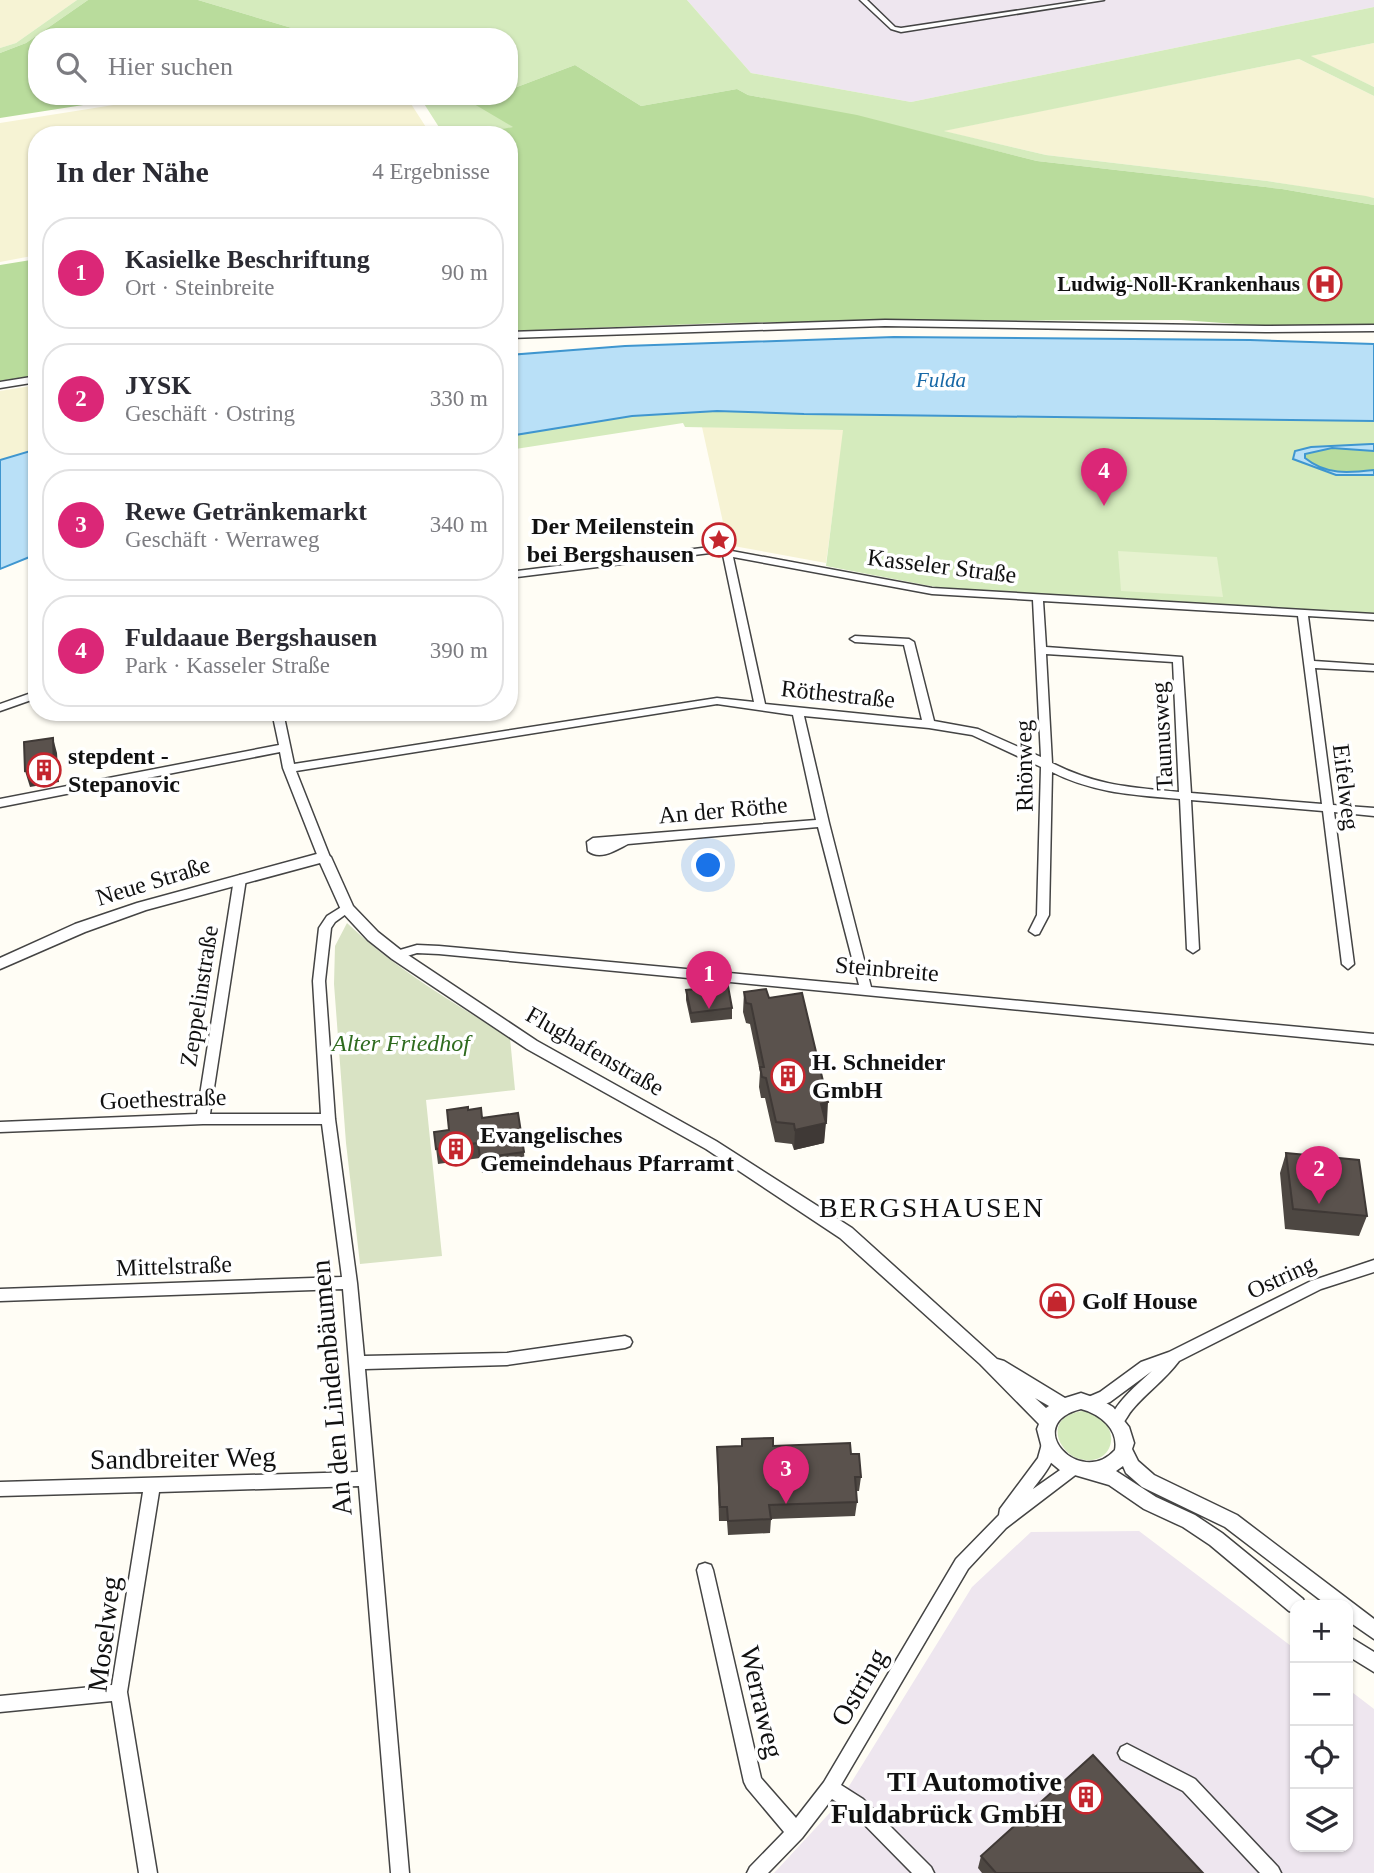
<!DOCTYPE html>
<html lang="de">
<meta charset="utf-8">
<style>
:root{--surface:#fff;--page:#f2f2f3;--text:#2b2b33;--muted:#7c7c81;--line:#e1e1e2;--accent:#db2777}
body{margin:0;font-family:"Times New Roman",serif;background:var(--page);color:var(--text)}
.controls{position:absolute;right:21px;bottom:21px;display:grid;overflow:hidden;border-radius:14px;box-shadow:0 2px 5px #0004}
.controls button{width:63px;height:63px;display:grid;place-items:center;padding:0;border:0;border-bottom:2px solid var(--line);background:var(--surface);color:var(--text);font:35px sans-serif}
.you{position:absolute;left:709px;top:866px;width:24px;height:24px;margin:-18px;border:5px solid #fff;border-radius:50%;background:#1a73e8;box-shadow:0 0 0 10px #1a73e833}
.badge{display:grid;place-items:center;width:46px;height:46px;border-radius:50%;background:var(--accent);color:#fff;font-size:23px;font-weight:700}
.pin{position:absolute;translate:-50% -58px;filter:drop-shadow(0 2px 4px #0008)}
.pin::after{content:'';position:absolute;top:37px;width:24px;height:21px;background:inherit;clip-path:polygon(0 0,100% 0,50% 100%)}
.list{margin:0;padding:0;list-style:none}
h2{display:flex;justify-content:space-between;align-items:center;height:91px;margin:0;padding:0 28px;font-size:30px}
h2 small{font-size:23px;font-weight:400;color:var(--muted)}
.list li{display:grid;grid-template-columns:46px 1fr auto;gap:21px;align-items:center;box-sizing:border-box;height:112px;margin:0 14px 14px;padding:0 14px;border:2px solid var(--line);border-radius:28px}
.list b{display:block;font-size:26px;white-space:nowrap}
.list p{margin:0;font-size:23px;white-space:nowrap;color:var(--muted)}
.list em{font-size:23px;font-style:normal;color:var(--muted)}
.icon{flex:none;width:38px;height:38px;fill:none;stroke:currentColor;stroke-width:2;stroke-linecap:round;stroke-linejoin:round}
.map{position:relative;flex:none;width:1374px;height:1873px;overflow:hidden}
.search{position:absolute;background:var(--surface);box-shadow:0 2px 5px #0004;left:28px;top:28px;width:490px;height:77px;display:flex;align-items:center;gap:18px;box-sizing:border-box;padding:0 24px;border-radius:28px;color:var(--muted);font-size:26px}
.panel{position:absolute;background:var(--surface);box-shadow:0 2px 5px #0004;left:28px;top:126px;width:490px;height:595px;border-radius:28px}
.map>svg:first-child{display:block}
.industrial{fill:#eee6ef}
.farmland{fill:#f6f3d4}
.green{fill:#d5ebbd}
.forest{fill:#b9dc9c}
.cemetery{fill:#d9e3c4}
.pitch{fill:#e6f2cf}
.water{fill:#b9e0f7;stroke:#3f96cf;stroke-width:2}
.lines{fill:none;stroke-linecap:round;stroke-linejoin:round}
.minor-casing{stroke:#444;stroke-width:3}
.tertiary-casing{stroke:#444;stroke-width:3}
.minor{fill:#fff;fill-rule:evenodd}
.tertiary{fill:#fff;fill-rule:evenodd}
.wall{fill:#4d4742}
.shaded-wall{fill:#3f3936}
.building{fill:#5a524d;stroke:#3f3936;stroke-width:2}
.labels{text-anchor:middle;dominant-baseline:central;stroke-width:7;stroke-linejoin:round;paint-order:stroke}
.far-poi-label{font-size:21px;font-weight:bold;fill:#111;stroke:#fff;text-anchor:end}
.far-water-label{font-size:21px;font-style:italic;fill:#1768a6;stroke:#fff}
.poi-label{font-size:24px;font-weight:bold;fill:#111;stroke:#fff;text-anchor:start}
.street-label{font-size:24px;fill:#111;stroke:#fff}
.park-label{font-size:24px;font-style:italic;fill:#2f6b1f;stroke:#fff}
.quarter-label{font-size:28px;letter-spacing:2px;fill:#111;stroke:#fff}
.near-street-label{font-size:28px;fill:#111;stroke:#fff}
.near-poi-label{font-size:28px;font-weight:bold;fill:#111;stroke:#fff;text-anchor:end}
</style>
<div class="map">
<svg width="1374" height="1873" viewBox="0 0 1374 1873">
<rect width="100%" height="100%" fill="#fffdf5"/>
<path class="industrial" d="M687,0h687v7l-463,95 -160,-29z
M1139,1531l156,118v198h53v-158l26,20v164h-600l64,-69 134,-217 59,-55z"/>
<path class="farmland" d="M0,0h77l-61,43 -16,5z
M1374,43v44l-64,-31z
M1299,59l75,37v102l-107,-17 -221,-26 -104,-24z
M170,96h236l25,39h-394v120l-37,7v-139z
M37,385v64l-37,11v-69z
M702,427l142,3 -18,133 -98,-18z"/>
<path class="green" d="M77,0h11l-62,43 -26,10v-5l16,-5z
M198,0h489l64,73 160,29 463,-95v36l-63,13 63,31v9l-75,-37 -355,72 102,24 221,26 99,15 8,2v7l-92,-16 -245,-28 -180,-45 -109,-21 -11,-6 -96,17 -66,-41 -66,25v-53h-187z
M442,96h52l-19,7 39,24 -50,8h-20l-23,-36z
M717,411l87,3 570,7v194l-428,-26 -120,-23 17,-136 -158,-3 -2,-4 -174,27v-14l123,-20z
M1082,1411c47,9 32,63 -8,46 -7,-4 -15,-13 -16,-21 -3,-16 11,-23 24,-25z"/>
<path class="forest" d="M88,0h110l124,37h-285v59h104l-141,22v-65l26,-10z
M575,65l66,41 96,-17 11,6 109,20 180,46 245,28 92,16v120l-83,3 -110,-8 -287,1 -170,2 -215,8v-196h-45l49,-8 -39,-23 20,-8h15v-6z
M37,259v116l-37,6v-116z
M1332,448l42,3v19c-26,3 -47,4 -69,-12v-4z"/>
<path class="cemetery" d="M347,923c49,47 106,79 163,115l5,52 -89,10 16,156 -82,8 -14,-121 -12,-159 1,-38z"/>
<path class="pitch" d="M1118,551l99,6 6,40 -102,-6z"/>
<path class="water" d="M894,337l356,3 124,4v77l-570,-7 -87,-3 -85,5 -123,20v-81l116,-9z
M1371,444h3v7l-42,-3 -27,6v4c21,17 43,15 69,12v5h-38l-43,-16 2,-8 16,-4z
M37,449v105l-37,15v-109z"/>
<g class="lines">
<defs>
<path id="minor" d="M860,0h7l28,27 6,1 186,-28h17l-203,32 -10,-3z
M710,547l222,41 442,26v6l-66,-4 6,45 60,4v6l-59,-3 18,137 41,3v8l-40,-4 20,152 -6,5 -6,-5 -19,-153 -132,-11 8,149 -6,4 -6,-4 -7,-150c-45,-4 -87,-6 -128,-27l-3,143 -10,19 -4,1 -6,-4 8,-16 4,-148 -69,-32 -43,-7 -125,-12 25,107 42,164 503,47v10l-935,-90 -22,-1 -20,6 -4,-1 -2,-3 2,-3 24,-7 22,1 420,39 -41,-158 -190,17c-12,6 -28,17 -40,7l-1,-9 6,-4 223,-18 -23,-105 -76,-11 -421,67 34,86 -6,4 -6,-4 -35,-89 -3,-16 -280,55v-8l279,-54 -7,-33h11l11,52 423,-66 37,4 -31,-147 -13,-2 -201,25v-6zM733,557l199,37 101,6 8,157 -63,-28 -44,-8 -20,-79 -5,-3 -54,-3 -5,3 5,3 49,3 18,75 -157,-16zM1043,601l255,15 24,188 -131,-11 -9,-136 -136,-10zM1046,654l127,8 6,130c-50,-5 -81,-6 -127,-29z
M37,691v7l-37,13v-7z
M240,875l6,4 -36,235h111l-8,-133 6,-53 8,-12 16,-10h8l2,3 -18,13 -4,6 -6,53 10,138 22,164 7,73 143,-3 118,-17 5,2 2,4 -2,4 -5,2 -118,17 -142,4 44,504h-18l-32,-387 -200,6 -32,200 30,181h-18l-27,-172 -112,11v-16l112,-11 31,-193 -143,4v-14l358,-10 -15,-183 -343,12v-12l342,-12 -20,-153h-119l-203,8v-10l197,-8 37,-235z
M1374,1260v12l-53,17 -142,72c-14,19 -33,32 -47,49 -6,7 -7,14 -15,17l-5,-2 -3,-5c10,-21 27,-34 43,-49l-42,31 -19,8 -5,-2 -2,-5 2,-5 14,-6 41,-30 28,-10 142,-71z
M1048,1438l5,2c7,18 -10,35 -20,49l40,-28 5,2 3,5 -3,5 -72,55 -38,41 -127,216 22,14 68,68 3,6h-22l-61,-62 -19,-12 -30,39 -34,35h-21l3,-6 34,-35 -37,-44 -3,-6 -47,-212 2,-5 6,-2 6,2 2,5 48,208 35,40 28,-36 132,-223 43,-44 1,-6 38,-51 5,-18z
M1127,1744l68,35 83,88 3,6h-21l-77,-82 -62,-32 -3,-6 3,-6z"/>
<path id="tertiary" d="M885,320l380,6 109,-1v6l-109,1 -380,-6 -376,12v-6z
M37,376v6l-37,6v-6z
M324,852l7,5 22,49 25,26 24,19 135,90 179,100 136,87 145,131 7,2 61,37 16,-5 20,7 12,7 16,20 5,16 -2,6 6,12 16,14 83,40 137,104v20l-26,-18v-16h-21l-102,-78 -83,-40 -16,-14 -3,-7 -7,5 40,26 39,18 27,18 81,66 2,6h-10v8l-6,-2 -79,-66 -27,-18 -39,-18 -35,-24 -48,-14 -12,-10 -7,-13 -5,-19 2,-5 -59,-60 -140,-126 -134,-89 -179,-100 -135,-90 -24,-19 -26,-28 -22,-49 -174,47 -61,22 -85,37v-11l75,-34 62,-21zM1035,1398l14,8 -3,2zM1081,1409c19,5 38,20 34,41 -35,39 -95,-26 -34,-41z
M1348,1636l26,16v20l-26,-16z"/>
</defs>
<use href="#minor" class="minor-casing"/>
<use href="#tertiary" class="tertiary-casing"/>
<use href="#minor" class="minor"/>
<use href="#tertiary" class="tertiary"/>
</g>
<path class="wall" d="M686,990l46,18v11l-41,4 -5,-23z
M744,992l25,6 58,124 -2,1 -1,20 -30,7 -2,-6 -17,-2 -10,-44h-4l-2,-11 1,-15 -10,-48 -4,-1 -3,-11z
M468,1110l14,8 42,34 1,15 -43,6 -2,-15 -42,6 -4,-32 15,-2z
M1286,1153l81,63 -8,20 -74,-7 -5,-56z
M742,1439l31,7 78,8 10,23 -2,14h-3l1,11 -2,14 -84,3 -1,14 -42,2 -1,-14h-8l-2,-74 24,-1z
M981,1856l222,17h-221l-4,-5z"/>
<path class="shaded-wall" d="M53,738l4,15 2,29 -29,5 -5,-16z
M828,1102l-1,20 -8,3 2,-21z
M826,1123l-2,20 -30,7 1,-20z"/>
<path class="building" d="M53,738l1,29 -29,4 -1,-29z
M728,986l4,22 -41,5 -5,-23z
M766,989l3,9 33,-5 26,109 -7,2 5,19 -31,7 -1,-6 -18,-2 -10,-44 -4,-1 -2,-10h4l-13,-63 -5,-1 -2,-11z
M468,1107v3l13,-2 1,10 36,-5 6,39 -44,6 -2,-15 -42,6 -2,-17 15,-2 -2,-20z
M1286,1153l73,7 8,56 -74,-7z
M773,1438v8l77,-3 1,11h8l2,23h-6l2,25 -88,3 2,14 -43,2 -1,-14h-7l-3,-60 25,-1v-7z
M1093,1755l110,118h-207l-15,-17z"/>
<defs>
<symbol id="hospital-ring" viewBox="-11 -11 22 22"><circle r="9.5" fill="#fff" stroke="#c4262e" stroke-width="1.5"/><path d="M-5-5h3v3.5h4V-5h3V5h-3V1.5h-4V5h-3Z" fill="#c4262e"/></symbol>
<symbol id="sight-ring" viewBox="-11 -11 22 22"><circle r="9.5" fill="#fff" stroke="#c4262e" stroke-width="1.5"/><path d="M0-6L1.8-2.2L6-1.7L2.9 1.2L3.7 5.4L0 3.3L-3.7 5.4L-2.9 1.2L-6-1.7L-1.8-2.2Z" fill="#c4262e"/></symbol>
<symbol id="building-ring" viewBox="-11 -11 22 22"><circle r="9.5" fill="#fff" stroke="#c4262e" stroke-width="1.5"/><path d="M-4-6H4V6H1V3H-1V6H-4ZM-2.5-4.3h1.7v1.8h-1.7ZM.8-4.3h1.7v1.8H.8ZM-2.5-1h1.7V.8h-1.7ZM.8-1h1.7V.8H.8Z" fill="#c4262e"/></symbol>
<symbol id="shop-ring" viewBox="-11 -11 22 22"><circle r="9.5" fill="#fff" stroke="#c4262e" stroke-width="1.5"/><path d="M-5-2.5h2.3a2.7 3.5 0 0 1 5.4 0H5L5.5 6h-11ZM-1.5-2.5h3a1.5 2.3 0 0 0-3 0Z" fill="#c4262e"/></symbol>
</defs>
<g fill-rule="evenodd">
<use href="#hospital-ring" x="1306" y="265" width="38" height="38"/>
<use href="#sight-ring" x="700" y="521" width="38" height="38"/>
<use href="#building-ring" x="25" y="751" width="38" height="38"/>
<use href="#building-ring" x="769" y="1057" width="38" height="38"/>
<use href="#building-ring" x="437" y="1130" width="38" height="38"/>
<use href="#shop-ring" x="1038" y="1282" width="38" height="38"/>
<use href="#building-ring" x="1067" y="1778" width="38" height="38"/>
</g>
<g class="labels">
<g class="far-poi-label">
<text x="1300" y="284">Ludwig-Noll-Krankenhaus</text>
</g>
<g class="far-water-label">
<text x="941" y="380">Fulda</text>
</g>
<g class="poi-label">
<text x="694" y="526" text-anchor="end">Der Meilenstein<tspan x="694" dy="28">bei Bergshausen</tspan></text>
<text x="68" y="756">stepdent -<tspan x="68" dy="28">Stepanovic</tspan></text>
<text x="812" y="1062">H. Schneider<tspan x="812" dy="28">GmbH</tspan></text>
<text x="480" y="1135">Evangelisches<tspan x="480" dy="28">Gemeindehaus Pfarramt</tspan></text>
<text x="1082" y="1301">Golf House</text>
</g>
<g class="street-label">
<text transform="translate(942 566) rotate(7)">Kasseler Straße</text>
<text transform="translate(838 694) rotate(6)">Röthestraße</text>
<text transform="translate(1162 736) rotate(-93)">Taunusweg</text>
<text transform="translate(1024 766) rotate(-91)">Rhönweg</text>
<text transform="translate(1346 787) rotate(83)">Eifelweg</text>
<text transform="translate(723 810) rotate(-5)">An der Röthe</text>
<text transform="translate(153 881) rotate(-17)">Neue Straße</text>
<text transform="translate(887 969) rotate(5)">Steinbreite</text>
<text transform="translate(199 996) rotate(-81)">Zeppelinstraße</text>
<text transform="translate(595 1051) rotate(30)">Flughafenstraße</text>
<text transform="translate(163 1099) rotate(-2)">Goethestraße</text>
<text transform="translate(174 1266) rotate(-2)">Mittelstraße</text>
<text transform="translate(1281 1277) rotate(-25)">Ostring</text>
</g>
<g class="park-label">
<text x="401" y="1043">Alter Friedhof</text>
</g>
<g class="quarter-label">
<text x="932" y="1207">BERGSHAUSEN</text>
</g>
<g class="near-street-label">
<text transform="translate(331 1388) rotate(-95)">An den Lindenbäumen</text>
<text transform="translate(183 1458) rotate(-1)">Sandbreiter Weg</text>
<text transform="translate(104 1634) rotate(-83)">Moselweg</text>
<text transform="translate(859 1687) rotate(-60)">Ostring</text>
<text transform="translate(762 1702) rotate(77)">Werraweg</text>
</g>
<g class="near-poi-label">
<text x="1062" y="1781">TI Automotive<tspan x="1062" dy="32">Fuldabrück GmbH</tspan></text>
</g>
</g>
</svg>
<div class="controls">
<button>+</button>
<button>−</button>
<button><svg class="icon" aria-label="locate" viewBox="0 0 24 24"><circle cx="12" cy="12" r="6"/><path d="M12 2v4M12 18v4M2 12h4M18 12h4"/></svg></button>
<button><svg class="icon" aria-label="layers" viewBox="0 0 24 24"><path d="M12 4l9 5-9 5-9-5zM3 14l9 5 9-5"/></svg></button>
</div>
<div class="you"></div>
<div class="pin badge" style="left:709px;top:1009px">1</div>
<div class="pin badge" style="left:1319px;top:1204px">2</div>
<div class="pin badge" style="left:786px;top:1504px">3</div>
<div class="pin badge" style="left:1104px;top:506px">4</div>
<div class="search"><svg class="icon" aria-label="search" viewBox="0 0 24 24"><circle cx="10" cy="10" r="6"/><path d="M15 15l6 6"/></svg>Hier suchen</div>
<section class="panel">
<h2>In der Nähe<small>4 Ergebnisse</small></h2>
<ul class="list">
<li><span class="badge">1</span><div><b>Kasielke Beschriftung</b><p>Ort · Steinbreite</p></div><em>90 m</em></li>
<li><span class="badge">2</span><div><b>JYSK</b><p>Geschäft · Ostring</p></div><em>330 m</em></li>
<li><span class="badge">3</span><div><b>Rewe Getränkemarkt</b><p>Geschäft · Werraweg</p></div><em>340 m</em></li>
<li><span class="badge">4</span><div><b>Fuldaaue Bergshausen</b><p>Park · Kasseler Straße</p></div><em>390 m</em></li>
</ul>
</section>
</div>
